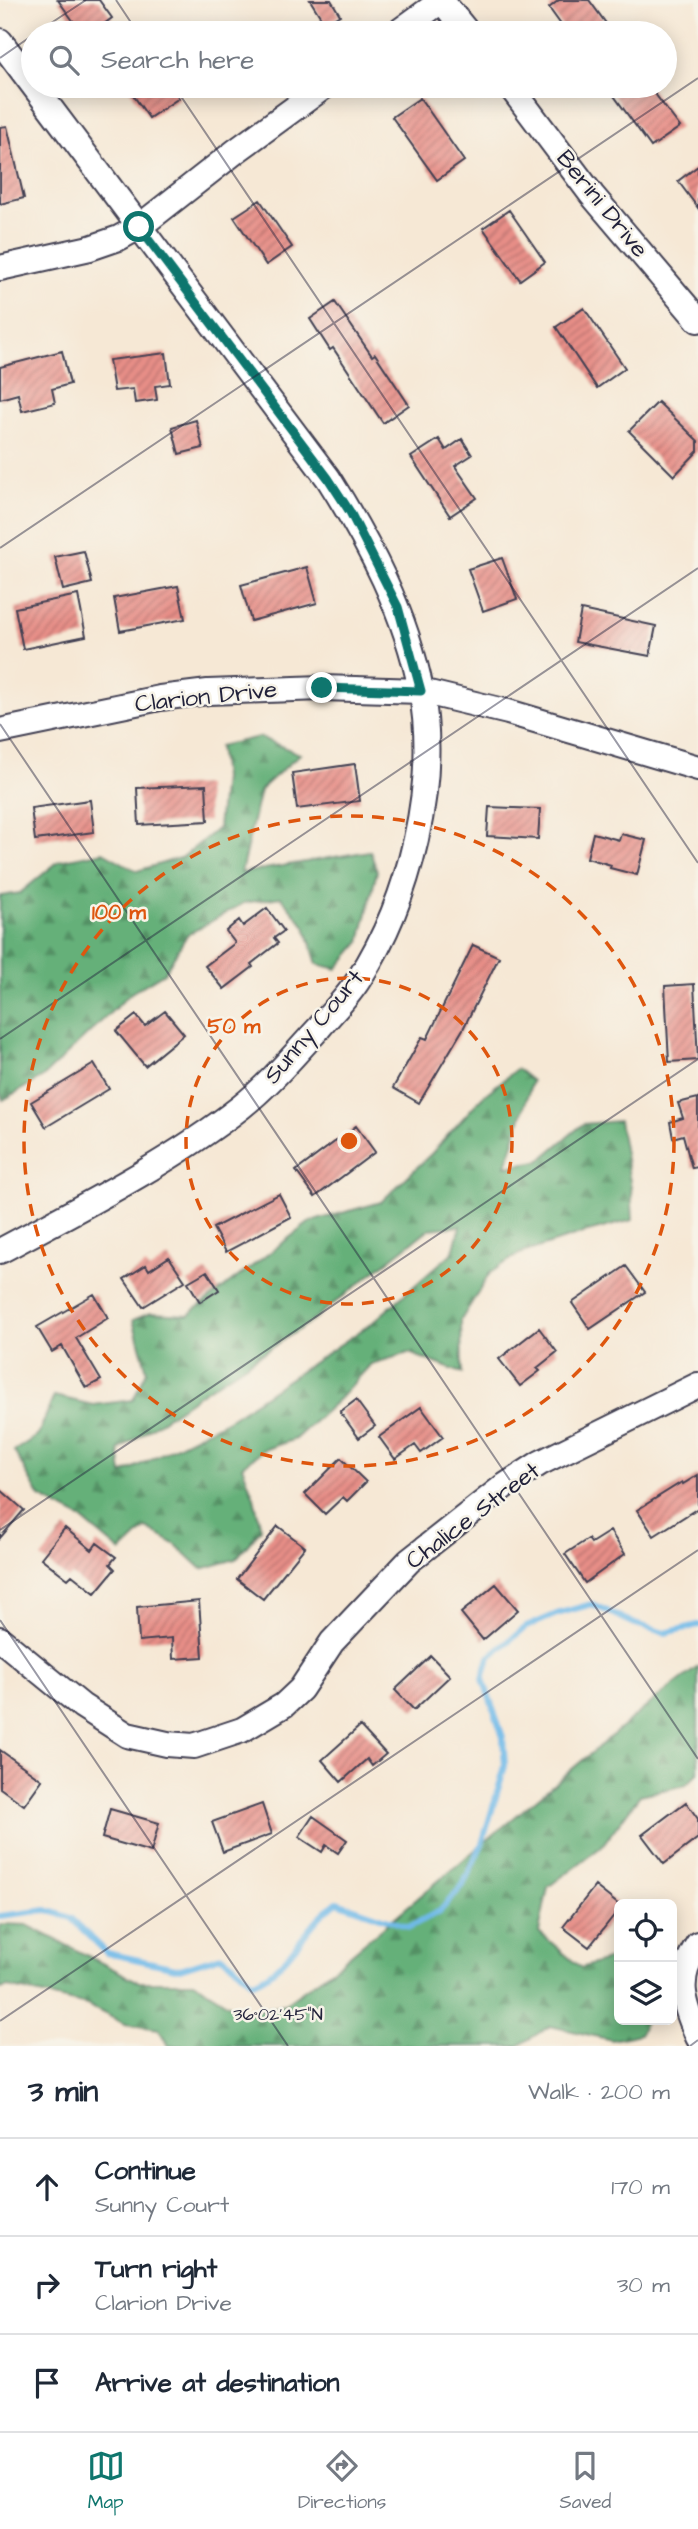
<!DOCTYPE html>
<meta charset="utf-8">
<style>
:root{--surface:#fff;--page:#f6f6f7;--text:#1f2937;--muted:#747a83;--line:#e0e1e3;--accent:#0f766e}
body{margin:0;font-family:"Architects Daughter",sans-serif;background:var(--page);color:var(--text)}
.controls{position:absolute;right:21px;bottom:21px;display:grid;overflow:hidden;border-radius:10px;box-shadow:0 4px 18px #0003}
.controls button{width:63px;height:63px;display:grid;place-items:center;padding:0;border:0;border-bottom:2px solid var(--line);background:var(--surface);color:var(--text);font:35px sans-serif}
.stop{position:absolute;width:21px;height:21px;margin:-16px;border:5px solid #0f766e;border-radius:50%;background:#fff}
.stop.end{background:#0f766e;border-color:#fff;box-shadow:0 2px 7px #0008}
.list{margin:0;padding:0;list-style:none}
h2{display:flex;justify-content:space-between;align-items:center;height:91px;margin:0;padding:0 28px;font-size:30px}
h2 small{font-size:23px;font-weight:400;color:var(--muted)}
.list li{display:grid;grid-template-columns:46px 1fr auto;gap:21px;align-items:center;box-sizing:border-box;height:98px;padding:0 28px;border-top:2px solid var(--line)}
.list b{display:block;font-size:26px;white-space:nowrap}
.list p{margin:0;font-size:23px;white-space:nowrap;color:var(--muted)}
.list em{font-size:23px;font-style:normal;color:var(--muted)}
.icon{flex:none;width:38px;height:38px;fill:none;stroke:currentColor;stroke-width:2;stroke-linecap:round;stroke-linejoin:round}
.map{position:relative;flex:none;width:698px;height:2046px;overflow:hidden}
.search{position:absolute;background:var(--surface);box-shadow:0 4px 18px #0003;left:21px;right:21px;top:21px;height:77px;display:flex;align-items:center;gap:18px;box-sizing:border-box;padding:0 24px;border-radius:38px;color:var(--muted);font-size:26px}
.sheet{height:385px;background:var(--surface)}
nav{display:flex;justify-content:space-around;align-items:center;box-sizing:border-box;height:98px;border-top:2px solid var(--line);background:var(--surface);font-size:19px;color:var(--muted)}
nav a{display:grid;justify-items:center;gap:4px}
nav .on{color:var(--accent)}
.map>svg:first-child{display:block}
.forest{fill:url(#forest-firs);stroke:#44695a;stroke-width:2;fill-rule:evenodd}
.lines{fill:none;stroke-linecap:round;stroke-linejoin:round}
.stream{stroke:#70bae9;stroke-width:6}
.building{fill:url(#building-hatch)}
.minor-casing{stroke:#424052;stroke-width:28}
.minor{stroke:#fff;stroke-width:24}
.route{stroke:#0f766e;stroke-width:9}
.ticks{fill:none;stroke:#22223b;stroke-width:2;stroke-opacity:0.45}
.ring{fill:none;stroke:#de560e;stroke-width:3.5;stroke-dasharray:12 9}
.labels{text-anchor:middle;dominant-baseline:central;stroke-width:5;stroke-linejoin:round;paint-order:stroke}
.street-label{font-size:24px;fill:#22223b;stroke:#f7f3e8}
.ticks-label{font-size:18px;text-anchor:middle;fill:#22223b;stroke:#f7f3e8;stroke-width:5;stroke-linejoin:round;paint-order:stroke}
.centre{fill:#de560e;stroke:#f7f3e8;stroke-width:3.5}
.ring-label{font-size:21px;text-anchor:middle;font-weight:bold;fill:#de560e;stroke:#f7f3e8;stroke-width:5;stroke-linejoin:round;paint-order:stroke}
</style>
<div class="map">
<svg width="698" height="2046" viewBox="0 0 698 2046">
<defs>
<pattern id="forest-firs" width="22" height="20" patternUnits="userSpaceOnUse" patternTransform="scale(1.75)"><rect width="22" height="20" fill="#65b079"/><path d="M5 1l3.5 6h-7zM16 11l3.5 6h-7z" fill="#538f64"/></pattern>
<pattern id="building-hatch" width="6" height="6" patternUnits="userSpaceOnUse" patternTransform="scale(1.75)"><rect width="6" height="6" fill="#e78e87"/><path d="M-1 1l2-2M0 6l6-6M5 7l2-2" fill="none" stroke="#bb7470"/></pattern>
</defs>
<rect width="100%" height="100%" fill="#f7f3e8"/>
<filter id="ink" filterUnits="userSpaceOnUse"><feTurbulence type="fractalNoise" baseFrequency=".0143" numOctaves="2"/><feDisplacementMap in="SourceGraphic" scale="14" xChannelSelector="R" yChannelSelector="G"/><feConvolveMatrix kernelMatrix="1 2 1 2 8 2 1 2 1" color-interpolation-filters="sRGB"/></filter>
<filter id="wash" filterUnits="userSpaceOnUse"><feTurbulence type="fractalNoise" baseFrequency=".00686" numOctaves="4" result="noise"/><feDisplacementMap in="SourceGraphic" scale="28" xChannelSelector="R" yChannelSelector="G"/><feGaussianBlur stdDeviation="1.57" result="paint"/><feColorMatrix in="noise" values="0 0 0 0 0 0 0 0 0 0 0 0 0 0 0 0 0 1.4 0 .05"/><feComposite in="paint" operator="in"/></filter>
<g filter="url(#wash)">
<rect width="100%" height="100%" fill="#f6e8d5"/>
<path class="forest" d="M259,737l41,17 -40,36 -19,83 129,-22 7,20 -17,71 -23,27 -20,-5 -12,-38 -24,-29 -37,6 -57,32 -23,38 -33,20 -88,84 -40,23 -3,-7v-197l20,-3 39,-32 44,-9 34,19 46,-14 35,-29 5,-50 -4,-32z
M517,1069l15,12 -26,85 33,-5 44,-37 36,-3 12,66 2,33 -49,13 -65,21 -29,19 -29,47 1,53 -53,-20 -38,11 -32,35 -44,40 -32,11 -21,16 12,31 7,32 -25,30 -34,10 -26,-24 -30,-17 -25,24 -42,-35 -39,-20 -26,-46 24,-16 16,-39 39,9 40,-5 14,-29 -14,-51 17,-7 38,2 122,-93 71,-20 51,-49 50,-56zM460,1226l-7,26 -81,71 -144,97 -106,54 -3,-24 81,-56 109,-71 120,-94z
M698,1667v106l-12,12 -46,10 -39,52 -53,40 -9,45 42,36 38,-12v64h26l-5,14 -28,6 -62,-14 -32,20h-350l-9,-17 -34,-5 -38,-19 -78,-18 -9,2v-65l27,1 112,57h54l51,32 40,-10 49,-35 324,-271z"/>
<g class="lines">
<path class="stream" d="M0,1916l47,-6 24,8 36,35 73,16 41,-13c14,7 19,17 32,26 29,-11 44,-39 63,-61 6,-7 14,-13 21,-19l72,25 31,-16 23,-26 19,-41 23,-78 -2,-29 -20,-58 6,-22 37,-30 31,-13 35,-10 43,20 30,9 33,-8"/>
</g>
<g id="blocks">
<path class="building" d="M58,0h41l13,18 -20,15h-10z
M310,0h21l9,15 -15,9z
M559,0h30l24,33h-46l-18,-25z
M127,86h43l9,12 -30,20z
M607,86h42l31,41 -29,20z
M420,98l44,63 -27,19 -45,-63z
M7,126l17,72 -24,6v-77z
M698,166v42l-20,-27z
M260,200l32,47 -26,18 -32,-48z
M509,210l36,52 -25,18 -37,-52z
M335,302l37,54 3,-2 34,51 -26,18 -50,-75 -3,2 -20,-31z
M584,308l41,60 -28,20 -41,-61z
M62,351l8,33 -18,5 3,14 -33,8 -4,-17 -18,5v-32z
M166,353l4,31 -15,2 2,14 -22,3 -2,-14 -19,2 -5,-31z
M658,402l40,39v10l-24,25 -45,-45z
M196,420l7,28 -24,6 -7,-27z
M439,439l7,11 16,-11 10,16 -17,11 22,32 -27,18 -39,-59z
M84,551l8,32 -29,7 -8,-33z
M502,558l15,41 -34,12 -15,-42z
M307,567l10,36 -66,18 -10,-36z
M178,586l7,33 -65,12 -6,-33z
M78,595l8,41 -63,13 -8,-41z
M581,610l75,16 -6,30 -75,-14z
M355,764l5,37 -63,8 -5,-36z
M206,785l2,36 -69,4 -2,-37z
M90,800l4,32 -59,8 -4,-32z
M489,807l51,2 -2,30 -51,-3z
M593,833l26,7 2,-6 25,6 -9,35 -27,-7 1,-3 -24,-7z
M267,908l17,23 -10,7 4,5 -27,21 2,3 -29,22 -19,-23 30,-23 -9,-12 13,-11 4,6z
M473,945l26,12 -36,72 -44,74 -26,-15 29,-51 5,2z
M694,984l4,76 -29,2 -4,-76z
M165,1011l19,23 -39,32 -29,-35 20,-16 9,11z
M94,1064l15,25 -63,38 -15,-25z
M698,1098v69l-6,1 -9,-33 -10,3 -3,-16 13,-4 -5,-15z
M356,1126l19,26 -60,45 -19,-26z
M279,1194l12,23 -65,35 -13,-24z
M169,1257l16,24 -42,26 -19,-28 22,-14 3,5z
M626,1266l19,26 -55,37 -18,-26z
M207,1271l12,19 -19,12 -12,-20z
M94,1294l14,24 -32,20 25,42 -15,8 -24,-42 -10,6 -15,-25z
M539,1328l18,24 -20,16 3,3 -20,15 -21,-27z
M356,1400l19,26 -16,12 -19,-26z
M421,1407l22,30 -22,16 -6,-8 -20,14 -16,-22z
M341,1458l25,24 -19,19 -4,-4 -18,17 -20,-20z
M698,1475v33l-44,28 -17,-26 45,-28 1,2z
M0,1489l24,21 -24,28z
M278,1526l27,21 -42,52 -26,-20z
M65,1528l27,22 5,-7 19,14 -6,7 5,5 -20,24 -23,-18 -4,4 -27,-21z
M610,1531l15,23 -40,29 -20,-29 23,-15 3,4z
M496,1584l22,26 -35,30 -22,-27z
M199,1601l4,56 -30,2 -1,-21 -33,3 -2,-34z
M431,1656l19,20 -36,34 -19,-20z
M360,1726l26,28 -14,12 -5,-7 -26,23 -19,-22z
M0,1750l42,30 -18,25 -24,-17z
M686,1802l12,17v19l-34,26 -22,-29z
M262,1804l10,30 -49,18 -11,-30z
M110,1809l49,14 -8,29 -49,-14z
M313,1816l34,24 -9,13 -12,-8 -4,7 -23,-15z
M595,1886l24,19v4l-30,38 -26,-20z"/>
</g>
</g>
<g filter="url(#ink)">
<use href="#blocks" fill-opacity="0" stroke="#424052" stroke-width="2"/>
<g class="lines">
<defs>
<path id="minor" d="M441,0l27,33
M397,33l44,-32
M0,41l328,437c41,65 78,135 93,212 18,93 -11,210 -62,289 -11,18 -27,33 -40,49 -25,27 -49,56 -78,79 -73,57 -159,100 -241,144
M510,86l82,109 106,125
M0,268l90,-20 29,-10 20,-11 97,-76 89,-65
M0,731l160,-33 48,-6 114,-4 99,3 87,21 190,56
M0,1639l82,67 45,29 40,9 27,2 48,-16 42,-25 17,-16 31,-47 77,-81 94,-74 37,-24 158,-78
M698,1944c-23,35 -15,57 0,93"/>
</defs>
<use href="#minor" class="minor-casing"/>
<use href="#minor" class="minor"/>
</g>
</g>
<g class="lines" filter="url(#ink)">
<path class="route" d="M139,227l189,251 22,34 48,95 23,84 -99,-3"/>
</g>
<path class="ticks" d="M116,0l22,33M36,33l50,-33M0,58l33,-23M174,86l524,777M0,548l698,-470M0,724l698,1035M0,1039l698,-471M0,1530l698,-471M0,1620l288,426M0,2021l698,-471M690,2046l8,-6"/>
<g class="ring">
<circle cx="349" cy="1141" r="163"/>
<circle cx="349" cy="1141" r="325"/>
</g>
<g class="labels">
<g class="street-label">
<text transform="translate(602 204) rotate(51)">Berini Drive</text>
<text transform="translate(206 697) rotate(-6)">Clarion Drive</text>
<text transform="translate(314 1027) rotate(-50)">Sunny Court</text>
<text transform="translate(473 1516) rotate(-37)">Chalice Street</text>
</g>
</g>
<g class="ticks-label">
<text x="278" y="2020">36°02'45"N</text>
</g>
<circle cx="349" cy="1141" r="10" class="centre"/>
<g class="ring-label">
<text x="119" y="919">100 m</text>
<text x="234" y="1033">50 m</text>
</g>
</svg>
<div class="controls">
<button><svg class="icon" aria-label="locate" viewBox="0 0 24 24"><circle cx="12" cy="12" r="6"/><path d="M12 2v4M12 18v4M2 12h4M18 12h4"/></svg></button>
<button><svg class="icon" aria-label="layers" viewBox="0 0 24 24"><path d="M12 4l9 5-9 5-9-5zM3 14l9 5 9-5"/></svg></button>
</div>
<div class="stop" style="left:139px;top:227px"></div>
<div class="stop end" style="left:322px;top:688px"></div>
<div class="search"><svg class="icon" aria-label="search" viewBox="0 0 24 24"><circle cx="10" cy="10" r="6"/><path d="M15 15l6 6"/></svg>Search here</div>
</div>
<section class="sheet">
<h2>3 min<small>Walk · 200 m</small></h2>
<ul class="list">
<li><svg class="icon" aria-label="ahead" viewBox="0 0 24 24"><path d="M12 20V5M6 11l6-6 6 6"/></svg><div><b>Continue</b><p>Sunny Court</p></div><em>170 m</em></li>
<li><svg class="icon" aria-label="right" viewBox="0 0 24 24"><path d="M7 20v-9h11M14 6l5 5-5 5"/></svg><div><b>Turn right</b><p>Clarion Drive</p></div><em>30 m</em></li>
<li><svg class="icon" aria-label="arrive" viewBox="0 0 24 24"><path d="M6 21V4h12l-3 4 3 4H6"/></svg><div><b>Arrive at destination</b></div></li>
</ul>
</section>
<nav>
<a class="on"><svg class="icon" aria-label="map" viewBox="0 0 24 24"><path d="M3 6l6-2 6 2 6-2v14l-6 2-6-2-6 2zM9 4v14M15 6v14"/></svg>Map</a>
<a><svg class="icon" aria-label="directions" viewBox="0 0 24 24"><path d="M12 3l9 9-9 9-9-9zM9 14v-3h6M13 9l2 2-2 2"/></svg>Directions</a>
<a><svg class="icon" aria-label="saved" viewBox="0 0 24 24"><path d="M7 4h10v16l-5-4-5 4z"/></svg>Saved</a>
</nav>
